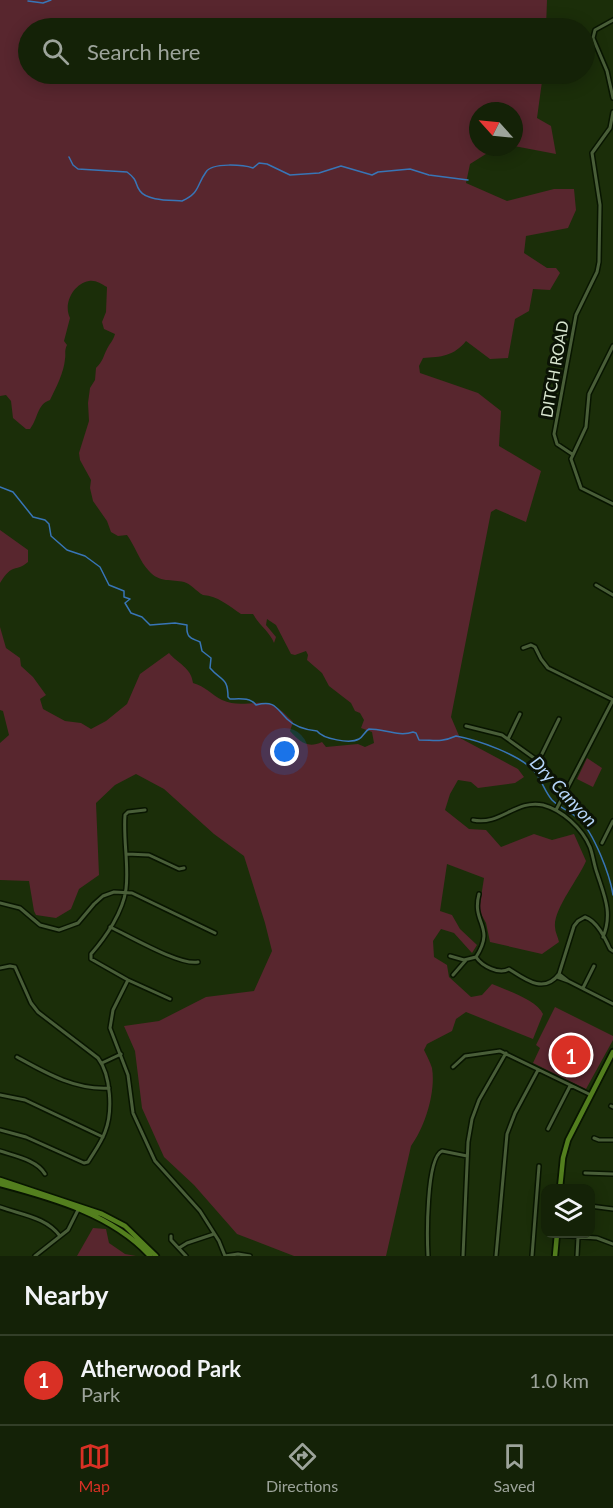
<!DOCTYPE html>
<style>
:root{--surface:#142207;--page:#212f15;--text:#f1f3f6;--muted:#9da49b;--line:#333f28;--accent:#d93025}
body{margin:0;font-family:Lato,sans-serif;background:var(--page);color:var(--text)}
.controls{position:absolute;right:18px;bottom:18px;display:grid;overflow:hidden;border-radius:12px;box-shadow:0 3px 15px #0003}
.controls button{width:54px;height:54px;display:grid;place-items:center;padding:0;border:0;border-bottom:2px solid var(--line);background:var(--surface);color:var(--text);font:30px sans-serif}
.compass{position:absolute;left:469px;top:102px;width:54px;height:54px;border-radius:50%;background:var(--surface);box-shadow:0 3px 15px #0003;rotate:297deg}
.you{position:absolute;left:285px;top:752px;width:21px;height:21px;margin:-15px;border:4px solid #fff;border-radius:50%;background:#1a73e8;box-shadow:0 0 0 9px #1a73e833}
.badge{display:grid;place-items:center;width:39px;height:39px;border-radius:50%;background:var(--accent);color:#fff;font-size:20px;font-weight:700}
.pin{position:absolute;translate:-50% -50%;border:3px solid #fff;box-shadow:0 2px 6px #0006}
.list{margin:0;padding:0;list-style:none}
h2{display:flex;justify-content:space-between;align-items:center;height:78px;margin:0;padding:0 24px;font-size:26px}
h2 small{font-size:20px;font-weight:400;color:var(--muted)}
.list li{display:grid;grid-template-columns:39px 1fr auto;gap:18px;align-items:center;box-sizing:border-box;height:90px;padding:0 24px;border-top:2px solid var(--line)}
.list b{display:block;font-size:22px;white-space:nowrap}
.list p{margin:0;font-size:20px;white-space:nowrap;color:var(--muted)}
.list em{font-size:20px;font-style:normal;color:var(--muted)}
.icon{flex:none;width:33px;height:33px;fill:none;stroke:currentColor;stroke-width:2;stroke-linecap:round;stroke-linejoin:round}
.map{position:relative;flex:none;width:613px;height:1256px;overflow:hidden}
.search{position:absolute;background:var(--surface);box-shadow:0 3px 15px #0003;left:18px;right:18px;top:18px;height:66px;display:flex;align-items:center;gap:15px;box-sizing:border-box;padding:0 21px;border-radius:33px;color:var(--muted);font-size:22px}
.sheet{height:168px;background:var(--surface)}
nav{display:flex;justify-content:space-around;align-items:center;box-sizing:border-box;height:84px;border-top:2px solid var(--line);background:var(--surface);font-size:16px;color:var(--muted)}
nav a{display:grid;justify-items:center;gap:3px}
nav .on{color:var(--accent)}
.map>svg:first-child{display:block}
.green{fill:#58262e}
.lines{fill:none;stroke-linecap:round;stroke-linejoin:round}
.stream{stroke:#3875b6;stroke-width:1.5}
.minor-casing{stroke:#081500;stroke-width:6}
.major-casing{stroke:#081500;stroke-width:8}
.minor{stroke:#495e38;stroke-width:3}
.major{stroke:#537f1e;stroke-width:4.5}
.labels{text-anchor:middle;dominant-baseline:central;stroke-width:6;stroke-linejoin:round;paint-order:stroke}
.street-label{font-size:16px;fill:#d9e6d0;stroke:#0b1305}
.water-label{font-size:18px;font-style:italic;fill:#b6d5f9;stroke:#0b1305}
</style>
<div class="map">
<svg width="613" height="1256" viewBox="0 0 613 1256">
<rect width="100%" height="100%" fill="#1b2e09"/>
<path class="green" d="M0,0h547l-1,28h-518v46h515l-6,44 14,8 5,28 -42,-8v-35h-36v36h19l-27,17 -4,19 41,18 47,-12h20l2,21 -8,18 -42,8 -2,17 23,15h9l4,5 -10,17 -17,-1 -4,22 -14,8 -7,39 -18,1 -24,-18c-12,15 -25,16 -43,17l-4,8 1,7 58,20 23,18 -2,35 42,25 -15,51 -30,-13 -5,3 -40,205 9,21 58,31 6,8 -9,6 -37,5 -7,-6 -13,-2 -8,14 -5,16 24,19 17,1 15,17 33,-13 18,6 22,-6 12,27c-7,17 -33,49 -31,66 0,5 3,10 4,15l-17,12 -52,-12 -4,-19 -7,-13 5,-32 -37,-14 -7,47 12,4 8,14 17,16 -5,8 -18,-20 -13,-4 -8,12 1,16 13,8 2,12 22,20 11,-2 10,-11c14,6 45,16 51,30l-10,25 -67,-27 -10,7 -4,12 -25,13 -3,6c3,6 6,12 8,18 4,24 -7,59 -21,78l-25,110h-92l-57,-22 -43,-49 -30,-28 -22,-49 -7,-57 -11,-25 35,-5 47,-24 48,-6 18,-40 -7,-28 -21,-67 -30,-22 -50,-45 -28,-15 -21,11 -19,18 3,72 -20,14 -8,20 -15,9 -20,-3 -2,-4 -5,-30 -29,-1v-137l9,-8 -6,-24 -3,-1v-83l6,21 14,10 1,8 12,11 13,18 -6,4 3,10 22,12 16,2 10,6 15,-8 21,-17 13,-30 29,-21c9,11 22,14 24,30 12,3 19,12 29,17 17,8 34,0 48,4 9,3 16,11 23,18l-3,9c9,10 17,18 32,11l4,5 32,-3 7,3 9,-4 -2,-11 -11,-4 3,-8 -4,-7 -5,-2 -4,-8 -22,-17 -7,-13 -15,-13 1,-5 -2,-4 -11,4 -4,-1 -15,-29 -9,-6 -1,6 10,12 -2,6c-4,-11 -14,-17 -21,-29h-12c-12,-8 -23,-18 -38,-19 -7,-4 -12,-11 -19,-13 -12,-3 -25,1 -35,-11 -9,-9 -14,-25 -22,-36l-9,1 -7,-4 -4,-11 -14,-20 -3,-13 1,-8 -11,-20 -1,-7 10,-32 -1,-18 2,-15 5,-8 1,-12c7,-7 7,-11 11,-19 3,-6 6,-8 8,-15l-11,-5 -2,-7 4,-10 1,-25c-6,-3 -11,-7 -18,-6 -16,3 -26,23 -19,37l-6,23 3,4c-3,6 -1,8 -2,14 -1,13 -9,29 -15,41 -13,4 -12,19 -20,29h-4l-13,-11 -2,-17 -5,-6 -6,1z
M0,530l28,20v12c-13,11 -15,0 -28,21z
M587,758l15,10 -9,19 -16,-8z
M555,1007l58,29v4l-27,49 -53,-26 7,-15 -4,-3z
M93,1228l13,1 3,14 16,11 11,2h-59z"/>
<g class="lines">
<path class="stream" d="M28,1l15,2 8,-3
M69,157l4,8 5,4 49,3c12,9 7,11 13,19 7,10 31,9 42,10 18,-8 14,-15 24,-29 6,-10 38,-7 47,-4l6,-5 8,1 23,11 29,-2 22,-7 31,9 6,-3 32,-3 19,6 39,5
M0,487l13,5 20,25 12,3 4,4 2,12 16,14 18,6 15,11 9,18 15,6v6l6,2 -5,4 6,10 11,4 8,8 25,-2 12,2c-1,14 5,13 13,17l2,9 9,7 -1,10c11,13 18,9 18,29l2,2c9,0 20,-2 26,6 19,-5 20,3 31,14 8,8 20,11 30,12 6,8 33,13 42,8 4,-2 6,-8 10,-10 15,0 30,8 44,3l3,1 3,7c16,0 21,3 37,-4 22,4 65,19 79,36 7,9 10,20 17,28 8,8 19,12 27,19 15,14 31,56 34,76"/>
<defs>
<path id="minor" d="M613,20l-18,10 -2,8 14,33 6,27
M613,346l-24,48 -3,33 -15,32 10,29 32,16
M572,454l-15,-10 -3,-10 22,-119 21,-43 2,-10 1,-57 -8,-52 18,-25 3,-16
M596,585l17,10
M523,648l8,-3 4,2 6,12 7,9 65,32
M466,726l36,9 32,23 35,39
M508,739l12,-25
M538,762l21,-43
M145,810l-17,2 -3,3c-2,25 4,50 1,74 -3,23 -20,48 -35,65v5l37,21 42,19
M556,810l57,-110
M473,820c27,6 43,-21 70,-15 19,5 39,23 47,42 3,8 4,18 7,26 7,22 16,40 6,64
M602,843l11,-22
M127,854l22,1 30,14 5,-1
M0,903l20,5 20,17 19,5 19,-7 16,-19 9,-8 11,-4 18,1 83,40
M110,927c18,8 70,39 88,35
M450,956l14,4 12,-3c6,9 23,18 33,12 17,11 35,25 50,5l15,-48 4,-5 7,-4c12,4 20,21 25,32l3,2
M476,957c20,-31 -5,-33 3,-63
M0,968l10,-2 5,1 16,36 7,9 60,46c13,17 15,54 7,74 -4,11 -11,20 -17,30l-4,1 -58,-26 -26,-7
M559,974l9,7 45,23
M453,975l13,-15
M557,977l11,4
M128,980l-15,30 -3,18 18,47 5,38 22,48 45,50 19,30 6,15
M583,988l11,-22
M17,1057c29,16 58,33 92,31
M102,1063l19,-9
M453,1067l12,-11 35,-5 91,44
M0,1095l25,5 78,37
M611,1106l2,1
M548,1129l22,-43
M594,1138l5,2h14
M0,1151c15,5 37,9 45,23
M585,1173l28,1
M590,1206l23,3
M0,1207c22,8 46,10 60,29
M557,1235l40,3 16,6
M171,1236v4l15,16
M179,1248l8,-5 27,-9
M35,1256l33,-26 10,-20
M225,1256l13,-2 12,2
M428,1256c-1,-18 -2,-98 14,-105l25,5
M463,1256l5,-114 4,-23 7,-19 27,-47
M496,1256l11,-122 8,-21 23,-43
M532,1256l7,-90
M577,1256l1,-19"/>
<path id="major" d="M0,1180l102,34 23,12 31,30
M0,1184c53,14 113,31 150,72
M560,1188l3,-30 5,-18 45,-88
M555,1256l2,-22"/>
</defs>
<use href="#minor" class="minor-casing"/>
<use href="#major" class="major-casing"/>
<use href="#minor" class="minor"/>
<use href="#major" class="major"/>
</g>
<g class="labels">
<g class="street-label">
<text transform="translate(554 369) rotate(-80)">DITCH ROAD</text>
</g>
<g class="water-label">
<text transform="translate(564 791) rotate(47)">Dry Canyon</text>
</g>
</g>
</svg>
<div class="controls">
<button><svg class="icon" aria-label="layers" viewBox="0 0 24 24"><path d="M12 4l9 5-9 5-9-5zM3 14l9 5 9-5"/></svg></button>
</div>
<svg class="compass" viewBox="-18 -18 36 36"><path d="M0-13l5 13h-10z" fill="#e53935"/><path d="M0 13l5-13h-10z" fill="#9da49b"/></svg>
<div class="you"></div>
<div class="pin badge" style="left:571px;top:1055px">1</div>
<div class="search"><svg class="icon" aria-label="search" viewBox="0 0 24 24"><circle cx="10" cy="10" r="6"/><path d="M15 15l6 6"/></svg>Search here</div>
</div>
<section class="sheet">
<h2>Nearby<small></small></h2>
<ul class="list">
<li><span class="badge">1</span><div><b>Atherwood Park</b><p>Park</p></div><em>1.0 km</em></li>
</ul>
</section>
<nav>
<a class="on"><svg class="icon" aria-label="map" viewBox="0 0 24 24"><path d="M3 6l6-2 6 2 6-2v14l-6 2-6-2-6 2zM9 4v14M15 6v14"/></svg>Map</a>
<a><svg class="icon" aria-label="directions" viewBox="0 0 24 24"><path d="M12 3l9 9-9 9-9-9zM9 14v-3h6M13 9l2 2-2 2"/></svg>Directions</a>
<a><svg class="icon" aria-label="saved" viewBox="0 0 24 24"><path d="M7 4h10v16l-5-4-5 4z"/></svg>Saved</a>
</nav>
